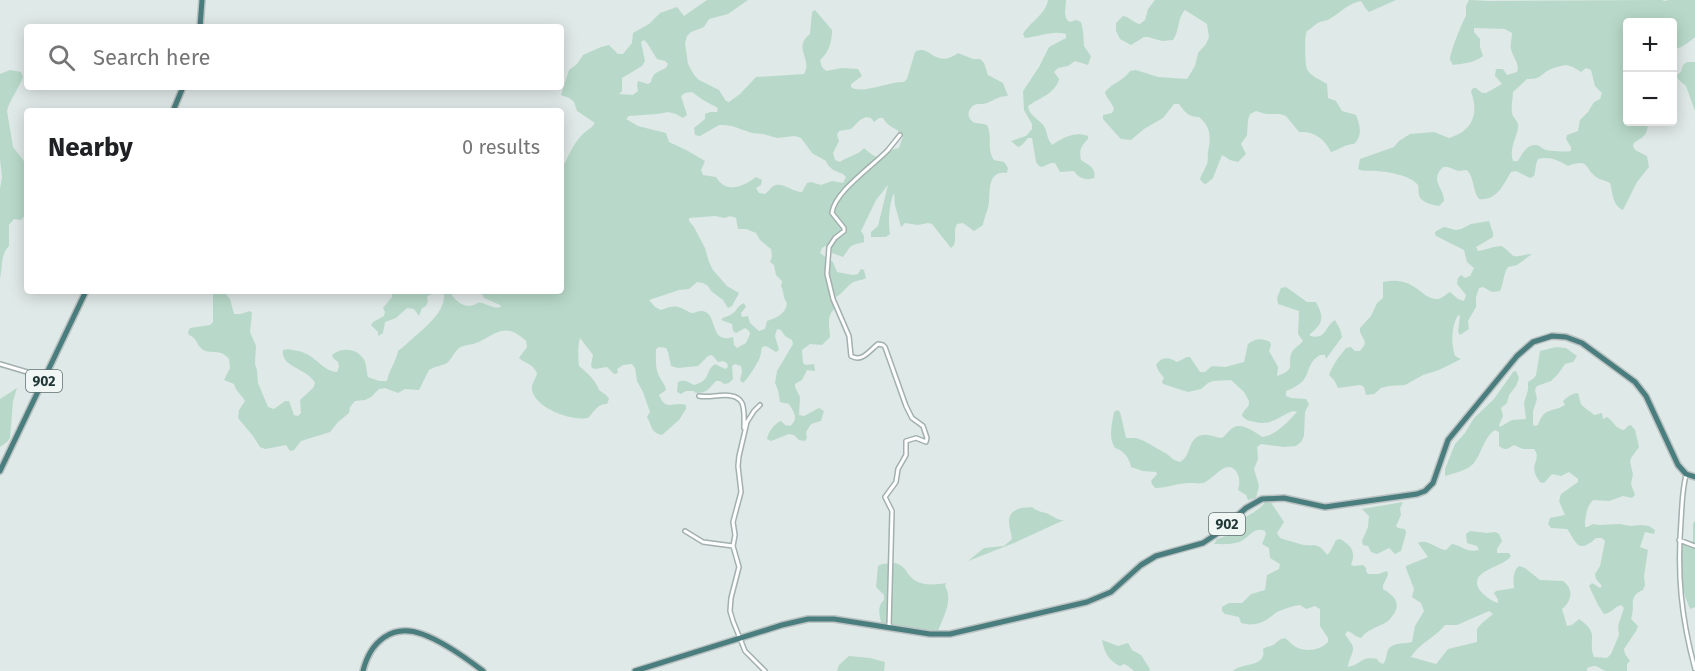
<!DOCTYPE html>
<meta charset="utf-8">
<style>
:root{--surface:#fff;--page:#f2f2f2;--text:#202124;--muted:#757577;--line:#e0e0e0}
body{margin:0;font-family:"Fira Sans",sans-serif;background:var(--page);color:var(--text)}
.controls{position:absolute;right:18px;top:18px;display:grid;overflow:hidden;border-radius:6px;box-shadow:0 3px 15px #0003}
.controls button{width:54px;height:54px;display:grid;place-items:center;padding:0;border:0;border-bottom:2px solid var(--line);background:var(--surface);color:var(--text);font:30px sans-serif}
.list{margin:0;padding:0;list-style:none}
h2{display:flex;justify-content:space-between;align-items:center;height:78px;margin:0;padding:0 24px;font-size:26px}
h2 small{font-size:20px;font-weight:400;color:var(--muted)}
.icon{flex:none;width:33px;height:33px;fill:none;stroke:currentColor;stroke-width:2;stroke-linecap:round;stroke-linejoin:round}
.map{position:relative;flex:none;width:1695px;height:671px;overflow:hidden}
.search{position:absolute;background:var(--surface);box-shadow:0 3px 15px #0003;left:24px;top:24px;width:540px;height:66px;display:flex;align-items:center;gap:15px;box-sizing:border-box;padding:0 21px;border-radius:6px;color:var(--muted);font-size:22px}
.panel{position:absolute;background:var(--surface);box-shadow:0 3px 15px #0003;left:24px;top:108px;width:540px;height:186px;border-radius:6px}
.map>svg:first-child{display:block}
.green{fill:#b8d9c9;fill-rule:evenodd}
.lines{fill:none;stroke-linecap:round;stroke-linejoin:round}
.minor-casing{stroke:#a2b0af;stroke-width:6}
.trunk-casing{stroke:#bcc3c3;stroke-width:8}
.minor{stroke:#fff;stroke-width:3}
.trunk{stroke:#4a7e7e;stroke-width:5}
.labels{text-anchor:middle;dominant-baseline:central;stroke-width:6;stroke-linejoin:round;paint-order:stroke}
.shield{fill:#eff6f4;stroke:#5f7070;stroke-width:1.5}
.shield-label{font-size:14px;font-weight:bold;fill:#213737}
</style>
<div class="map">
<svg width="1695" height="671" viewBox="0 0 1695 671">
<rect width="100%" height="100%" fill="#dfe9e7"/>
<path class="green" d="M707,0h41l-20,14 -19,5 -5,8 -13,5 -4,4 -2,7 3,21 6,11 5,5 20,10 7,11 3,1 11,-8 16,-17 48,-3c9,-15 -12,-26 6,-40l2,-22 3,-2 17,20c0,12 -3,22 -12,30l2,7 4,4 16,-3 16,1 4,7 -11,8v3c11,8 38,-6 53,-5l3,-3 8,-27c15,-9 19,18 43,1l15,6h7l4,4 4,12 15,8 5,13c-8,0 -12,3 -19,6 -5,3 -10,1 -15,3 -6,4 -8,12 -1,17 3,2 10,1 14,3 6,11 -1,23 7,35l10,2 4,6 -1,5c-19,-3 -17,17 -18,28 0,8 -5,16 -6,24l-9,6 -11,-8 -6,1c-5,8 2,18 -6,24l-19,-24 -4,-1 -10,2 -13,-2 -4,4 -6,-22 -1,-12c-5,10 -6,30 -4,41l-4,3h-15v-5l7,-6 10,-41 -12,15 -15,31 3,5v6c-16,4 -12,3 -21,15l-11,-4 -2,-8h-3l-5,3 -2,5 13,9 4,10 16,3 5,-1 3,-5 3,1 2,8c-5,3 -10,2 -14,5 -6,4 -9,10 -16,14l-1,6 2,3c-2,2 -4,4 -6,7 -4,7 -1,16 -1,24l-8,8 -12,-1 -8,6 1,13 3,2 8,-1 1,7 -8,-1 -5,10 -7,4v3l5,10 -1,18 5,1 15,-8 5,3 -3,10 -10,3 -5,8 1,6 -2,3 -6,-1 -5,-5 -5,-1 -18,7 -4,-2c1,-7 8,-16 14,-18l4,4 5,1c9,-7 4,-14 -1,-22l-9,-2 -2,-12 -3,-7 2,-12 16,-27 -1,-4 -7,-4 -4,-6 -4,-1 -2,7 4,14 -3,2 -10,-6 -4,1c-1,4 -1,7 -2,10 -2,6 -13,23 -17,26l-3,-3 2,-8 -1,-6 -6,-2 -3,2 1,13 -4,4 -5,1 -4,-3h-4c-8,8 -8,12 -20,12l-3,-2h-7l-5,3 -4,-2 1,-10c6,-3 10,0 16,3 18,-5 10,-13 21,-21l10,5 3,-2 -1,-4 -4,-2 -5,1 -6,-7 -4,1 -10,10 -20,2 -7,-2 -3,-14 -2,-4 -7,-1 -3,2c0,10 -1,19 3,27 3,6 6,8 7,14l-7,5c7,17 13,6 27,10v4l-7,11 -17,15c-11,-2 -10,-9 -15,-18l3,-5 -7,-20 -6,-11 -2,-13 -3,-4 -9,1 -6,4 1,4 -4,1 -7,-7 -12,2 -3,-1 -1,-3 2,-10 -13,-17c-2,6 -2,21 -1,28 8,7 16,13 20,24l7,5 3,4 -2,5c-10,0 -12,7 -19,14 -16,3 -52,-9 -56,-28 -1,-6 4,-11 5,-17 -5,-10 -11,-9 -18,-15l8,-11 -1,-6c-24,-22 -31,-4 -53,3 -5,1 -9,1 -14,4 -5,4 -7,11 -12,15 -5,3 -12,3 -18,7l-10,20 -14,-1 -7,4 -13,-5 -6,1 -8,8 -6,3 -10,1 -5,6 -1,6 -11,9 -8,10 -29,9 -7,9 -4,1 -4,-6 -21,4 -5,-2 -7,-11 -15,-18 1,-8 6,-9c-3,-6 -9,-9 -11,-17l-10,-4 6,-12 -1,-9c-10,-12 -17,-3 -27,-10 -6,-5 -5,-11 -13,-14l-1,-3 2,-4 20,-3 3,-3v-31h10l7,8 4,15h6l10,-3 2,2 -2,19 6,14 -1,18 2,6 1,13 10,24 6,2 11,-8h4l5,14 4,1 3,-3 -1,-13 13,-12 2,-5c-6,-14 -35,-16 -32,-33 6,-2 9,0 15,1 19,4 22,19 39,21l2,-5 -1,-5 -5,-4 -1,-3c9,-8 24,-7 31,3 4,5 3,13 5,19l11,4h8c2,-11 9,-19 11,-30 6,-4 9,-8 14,-12 12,-11 34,-27 32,-46l-3,-1 -12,3 -2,2 1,4 -2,5 -4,2 -3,8 -5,-7 -7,-1 -11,10 -11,4 -2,11 -5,3v-4l-7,-7 2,-3 11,-6 1,-4 -2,-4 9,-11v-6h57c5,8 14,18 24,14 5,-1 3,-3 9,-2 8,2 11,6 19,4l-1,-2 -16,-7 -4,-7h81v-128h4c4,-9 9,-19 15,-26 5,-6 11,-8 15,-14l-18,-12 -3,-9 -5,-4 -8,-3 8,-25 8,-6 6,-9 18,-8 8,-2 9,9h5l9,-11 1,-10 16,-9 11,-11 17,-6 7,9zM644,40l3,3 10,16 8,2 3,3 -2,4c-8,4 -13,4 -15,14l-3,2 -10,-3 -1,4 1,6 -5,4 -14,-1 3,-3v-13l20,-12 3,-5 -4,-19zM692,92l11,8 15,8 -1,4h-7l-5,2v5l-11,9 1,7 5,1 19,-11h5l8,1 20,7 11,1 14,4 18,-2 6,2 11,15 14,8c3,8 9,10 17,13l3,3 -3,6 -11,-2 -11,4 -10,-3 -4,1 -5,9c-11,0 -21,-12 -30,-5 -2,2 -4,5 -7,7l-6,-1 -3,-5 5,-3 1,-5 -6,-3c-13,10 -30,17 -40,0l-13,-2 -2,-5 4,-9 -17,-10 -19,-9 -3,-9 -28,-7 -12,-7 3,-3 28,-2 11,-2 8,2 7,4 4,-3 -6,-19 4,-3zM866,117l5,1 3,4 5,-4h4c5,10 14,9 20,18l-4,12c-20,3 -16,18 -35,0 -7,8 -16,8 -24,14l-5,-2 -2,-7 6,-12 -2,-6 2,-4 12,-2 9,-9zM715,216l10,2 5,-2 6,2 2,11h8l10,4 4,7 11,9 1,7 -2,6 4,3 2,10 6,6 -1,5c3,6 2,12 6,17 -1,11 -11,15 -20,18l-2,8 -6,2 -9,-8 -2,-7 -6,1 -1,-4 5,-6 -2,-4c-7,3 -7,8 -12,11 -5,3 -8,2 -11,6l11,4 1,7 3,2 9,-5 4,3 1,3 -4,9 -9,5 -3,-3 -1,-8c-25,8 -14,-26 -32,-26 -3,0 -6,2 -10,2 -13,-7 -15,-9 -30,-3l-6,-3 -6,-7 30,-10 10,-1 8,-7 6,1 5,3 3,5 12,9 5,8 4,-2 7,-13 -12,-7 -14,-16 -4,-8 -4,-14 -11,-21 -5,-6v-3z
M1048,0h18c0,8 -4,17 4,22l6,-2 5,2 2,9 1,15 7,10 -3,9 -13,-4 -7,5 -10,2 -4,4 5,7c-4,15 -20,19 -31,27 1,10 10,12 16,20 4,7 2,11 8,19 11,-7 22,-14 36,-9v3c-7,7 -9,11 -7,21 7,5 16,8 13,18 -8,3 -16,0 -20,-7l-14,1 -5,-9h-4l-9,4 -3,-1 -3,-4 -4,-24h-4l-6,7 -4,2 -7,-6 15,-5 6,-7v-5l-8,-14 -1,-19 16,-24 10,-20 17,-9v-4c-14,-4 -27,3 -41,4l-2,-4c7,-12 23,-20 25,-34z
M1155,0h241l-27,12 -3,-3 -5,-8c-13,2 -22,13 -33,19 -3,1 -7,1 -10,3 -4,2 -7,6 -11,8 -3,6 -2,33 0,38 3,7 14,11 20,15l1,14 8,3 6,10 14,4c4,10 7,21 -2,29 -9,0 -15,6 -23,8 -7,-14 -17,-21 -32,-20l-13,-16 -6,-2h-14l-10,-3 -6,3 -2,6 -1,15 -6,9 5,10 -8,8 -8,-2 -8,-5 -9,23 -7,6 -3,-1 -3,-4c2,-6 4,-8 6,-13 3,-5 1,-9 2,-14 3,-15 3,-25 -9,-35 -11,0 -14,-5 -20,-13h-5l-11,14 -19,11 -13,11 -10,-1 -3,-3 -15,-17v-4l9,-2 2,-4c-2,-7 -8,-11 -9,-17 7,-9 18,-11 25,-21l6,-1 22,7 29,2 8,-13 3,-13 8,-9 3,-7 -2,-13 -22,-14c-8,8 -5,20 -12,30l-11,1 -14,-4h-4l-13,8 -11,-6 -4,-8v-8l7,-7c7,1 10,7 17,8l5,-4 3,-11z
M1469,0l20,1 172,-1 5,1 2,-1h27v37c-8,7 -13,10 -22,13l-1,-28h-44v100h22c-3,4 -2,6 -4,11 -2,4 -8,7 -12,10l-1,3 2,4 12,6 2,11 -12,15 -14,28c-11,-5 -10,-17 -13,-27 -5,-3 -10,-3 -14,-6 -12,-9 -6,-19 -28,-11 -10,-6 -19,-10 -30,-7 -3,6 -2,11 -4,17l-4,2 -14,-7 -5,1c-8,13 -14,29 -32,27 -7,-9 -4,-20 -12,-29l-9,1 -10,-4h-5c-14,14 1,20 1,34l-5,5c-7,-1 -19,-4 -20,-11 -1,-4 0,-7 -1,-10 -8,-10 -29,-13 -41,-14 -7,-1 -13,1 -19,-2l2,-10 34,-12 5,-6 11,-7 24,-2 15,6c24,-7 30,-25 22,-46l2,-4h3l6,5h4l16,-9 -7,-8 1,-7h7l4,6 10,-3c3,-9 -4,-14 -6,-23 -1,-5 1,-11 1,-16l-7,-4 -31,-1v4l6,7v8l3,9c-7,6 -20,8 -30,9 -1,-2 -2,-3 -3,-5 -1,-5 13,-40 16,-44v-10zM1566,65l7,2 8,5 5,-4 5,2 4,16 7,7 -2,6 -6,3 -6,10 -8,8 -2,11 -11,4 -1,4 5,8v4c-6,1 -20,0 -25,-1 -6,-2 -4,-4 -10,-5 -9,-1 -14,9 -18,16h-5c-4,-12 3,-22 5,-33 1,-6 -2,-7 -5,-12 -3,-7 0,-17 0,-24l14,-13c14,1 13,-5 24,-10 4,-2 10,-3 15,-4z
M1687,62h8v49l-9,-25 -8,-7 -1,-4 4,-3 2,-7z
M10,70l11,2 2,5c-4,11 -14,24 -16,34l6,36 14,18v48l-6,7 -7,-1 -5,6v21c-9,9 -6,20 -9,32v-89l2,-12 -2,-18v-85z
M1489,221l4,12v4l-17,10 2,4c9,-1 15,-5 24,-5 18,15 7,10 30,8l-15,11 -9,2c-5,7 -4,16 -8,24l-8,1 -9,-5 -4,1 -3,9v10l-8,14 1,8 -9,6 -2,-3 2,-16 -2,-1c-7,12 -7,28 -3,41l6,3 -22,11 -16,5 -18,10 -16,1 -8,2 -7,6 -8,1 -2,-8 -4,-2 -22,3 -4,-8 -5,-5c4,-11 10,-18 17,-27l5,-1 4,4h5l4,-5 1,-4 -5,-10v-4l11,-12 6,-13 6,-5v-16c11,-3 24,-1 33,6 8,5 11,11 22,11 5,-1 8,-5 12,-7l8,7 6,2 2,-6 -9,-11 1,-6 3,-3 4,3 5,-2 4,-8 -7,-6 -3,-12 -28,-14 -1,-3 1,-2 8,-4 12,3 5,-1 10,-5z
M1286,287l21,15h9c8,15 8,21 -6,32v2c17,4 14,-9 25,-16l5,9 2,8 -16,22 -1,-4h-5c-19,12 -4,25 -34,36v5l5,2 15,1 3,5 -4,8 -1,24 -3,6 -5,4 -12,1 -23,-3 -4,3 1,12 -4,10 5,17 -3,12 -8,2 -2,-5 -8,-5c2,-7 2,-13 -2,-19 -10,-13 -23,9 -33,12 -4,1 -10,0 -14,0 -11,0 -22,5 -34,5l-3,-4 -1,-3 6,-7 -1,-2 -13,-1 -12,-4c-2,-10 -7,-16 -16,-19 -7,-11 -3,-24 -1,-36l3,-2 3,2 6,26h10l8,3 23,13 7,6 6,2c12,-6 7,-25 23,-27 7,-1 13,3 19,3 4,-3 7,-8 12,-11 9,-4 21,5 28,10 14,-2 26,-15 35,-25l-4,-1c-14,5 -21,15 -38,11 -6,-1 -9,-2 -13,-6 1,-7 8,-8 7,-15l-5,-9 -13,-12 -18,1 -5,2 -7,6 -13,3 -25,-8 -1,-3 2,-3 -6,-8 -2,-5c6,-9 13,-8 21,-3l10,-5h3l10,15h5l7,-6 13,1 19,-5 4,-18c7,-6 14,-6 22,-2l1,3 -2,6 9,16 -1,9c21,-7 9,-12 15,-24 2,-4 8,-7 11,-11l-5,-7 1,-23 -21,-7 -1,-6 4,-10z
M1556,347l10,1 11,8 -4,6 -8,2 -7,10 -7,7 -14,5 -2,4 2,9 -4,12v13l1,2 4,-1c6,-18 13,-12 27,-20l-2,-4c4,-4 10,-8 15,-8 1,3 2,9 3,11 4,5 9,7 13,11l8,-2 1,6 4,-2c7,4 8,12 17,13l4,-4 3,-1 4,5 4,17 -8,11 -1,4 3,12 -2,10 4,11 -3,3 -9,-2 -14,5 -16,-1c-7,7 -8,18 -8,27h2l6,-3 6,1 21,-1 10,2 11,-1 8,1 6,4 -1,4 -9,-2 -5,15 8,3 -4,26 1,9 -2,5c-16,6 -7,16 -12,29l7,7 -2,5 -12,18 1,5 5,7 -3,3v7c-6,0 -16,0 -21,0 -9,-3 -8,-8 -19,-3v3h-354c9,-9 34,-3 30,-22 4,-3 6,-2 10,-4 5,-3 6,-6 12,-7 4,3 8,8 13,10 9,4 23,2 30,-6v-4l-8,-12v-17l-5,-3 -9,3 -6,-4c-8,1 -16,4 -23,7 -3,2 -5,4 -8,6 -7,6 -19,8 -28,5l-2,-6 -14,-3 -3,-3v-4l7,-4h13l9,-9 14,-4 2,-15 12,-6 1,-5 -10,-6 -1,-10 -7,-4 4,-10 -1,-3c-12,-5 -16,8 -26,11 -9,3 -16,2 -25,2l3,-5 12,-4c3,-16 27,-19 37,-34h4l14,21 -7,11 3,5c6,2 13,4 20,6 13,4 17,-4 27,11l3,-3 6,-12 4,-1c12,7 16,13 11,26l3,1 9,-1 3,3v3l2,3h10l9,-3 1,4 -5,10v4c15,9 19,17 6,31 -7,7 -18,6 -28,18 -6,-1 -8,-5 -13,-7l-3,3c2,4 7,9 8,13 1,5 -5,14 -5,20 15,-3 12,-11 29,-8l2,3 4,2c4,-5 3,-9 5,-14 4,-8 17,-6 24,-8l3,-16 9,-15 -3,-8 -9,-6 2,-8 -8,-21v-2l22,-9 -10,-14c9,-5 18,6 28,7l6,-6c11,2 14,9 27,6l-2,-4 -10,-3 -1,-9 4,-3 17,2 8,-1 4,2 3,7 -5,8v4h12l2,3c-6,11 -43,14 -32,33 4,6 12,12 19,14v-3l-4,-7 2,-2 18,-3c-1,-8 -1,-17 5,-22l6,2 15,12 23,1c11,8 9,20 -1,28l5,17 5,-1 7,-6c22,15 8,21 15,38l13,1 4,-4 8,-19 -1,-9 6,-18 -3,-3c-7,2 -9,8 -17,9l-6,-9 -9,-19 3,-3 8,5 2,-2 -6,-7 -1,-5 5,-8 5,-25 -3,-3h-6c-3,2 -5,5 -8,6 -12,8 -15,-9 -21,-15l-16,-1 -3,-4 2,-6 15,-3 -6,-14 2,-7c6,-4 11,-8 17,-12v-3l-9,-7 -8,4 -9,-2 -8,9 -4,-1c-14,-18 3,-21 -6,-33h-11l-9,-4c-6,4 -9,6 -15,1v-14l-4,-2c-12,8 -13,24 -22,34 -7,7 -19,9 -28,12v-7l10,-25 10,-11 9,-15 20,-19 19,-27 3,-1 3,7 -3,8 -7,9 -2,8 -6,5 2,8 -4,9 1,2 12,-7 14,-1 -2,-16 4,-13v-8l6,-4 2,-3 4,-24zM1489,611l4,3 -12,10 -4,5v13l-29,7 -12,15 -25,-7c7,-13 25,-20 34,-32h12z
M17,388l-4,13 -3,37 -3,4 -7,5v-48z
M1403,502l-3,6 1,7 -5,11 2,2 7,1 1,4 -5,18 -6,3 -6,-6 -12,6 -6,-2 -3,-6 -5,-1 -1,-4 6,-14 1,-11 -7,-7z
M1032,507c6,6 12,4 18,8 6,3 7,5 14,5l-50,23 -46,18 16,-13 20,-2 8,-7c-1,-10 -9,-24 6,-30 4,-2 10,-1 14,-2z
M1695,521v86l-5,2c-3,-8 -6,-15 -8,-22 -5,-13 -1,-32 -1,-45l9,1 3,-2v-17z
M895,563c11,3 10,9 18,16 8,7 23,6 33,4l-1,3c9,16 -3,32 -8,48l-55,-8c-2,-9 -6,-19 2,-26v-5l-8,-8 2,-21 4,-2z
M1102,640l16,6 10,-3 4,7 9,5 9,14 -1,2h-15l-6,-5 -4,-2 -4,2c-11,-5 -16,-14 -18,-26z
M849,656l21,2 15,4 -1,9h-47l2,-6z"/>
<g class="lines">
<defs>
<path id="minor" d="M0,364l44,13
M699,396c12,3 36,-7 43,7 3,7 2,18 2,25
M760,405l-6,6 -7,11 -8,34 -1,10 3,26 -8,30 2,13 -2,11 6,21 -8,31 -1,13 3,10 12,30 20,20
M1686,475c-4,16 -4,31 -5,46 -4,54 0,96 14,148
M685,531l18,11 30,4
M1679,540l16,6
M889,627l3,-116 -7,-14 11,-15 2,-13 8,-14v-14l10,-3 10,4 1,-4 -4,-12 -11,-8 -6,-12 -21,-59 -2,-2 -5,-1c-8,6 -16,19 -27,12l-2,-20 -16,-37 -6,-25 2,-27 6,-9 9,-7v-3l-12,-15c2,-21 42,-48 56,-63 4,-5 8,-10 12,-15"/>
<path id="trunk" d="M200,27l2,-27
M173,111l10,-24
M0,471l86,-180
M363,671c7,-29 29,-48 59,-37 20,7 44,24 61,37
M635,671l147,-46 26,-6h26l96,15h20l137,-32 24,-10 30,-27 15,-9 47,-13 12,-8 31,-27 16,-9 22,-1 41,9 92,-13 8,-3 8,-8 15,-43 69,-84 16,-14 19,-6 14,1 16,6 53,39 11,14 32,69 8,9 9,3"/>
</defs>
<use href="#minor" class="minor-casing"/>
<use href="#trunk" class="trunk-casing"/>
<use href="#minor" class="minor"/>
<use href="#trunk" class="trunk"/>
</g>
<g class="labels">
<g class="shield">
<rect x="26" y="370" width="36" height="22" rx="4.5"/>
<rect x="1209" y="513" width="36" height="22" rx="4.5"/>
</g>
<g class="shield-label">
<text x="44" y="381">902</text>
<text x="1227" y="524">902</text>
</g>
</g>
</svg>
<div class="controls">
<button>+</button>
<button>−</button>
</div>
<div class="search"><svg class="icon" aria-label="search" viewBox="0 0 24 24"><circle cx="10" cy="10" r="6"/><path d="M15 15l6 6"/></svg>Search here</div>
<section class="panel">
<h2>Nearby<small>0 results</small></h2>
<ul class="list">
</ul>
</section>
</div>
